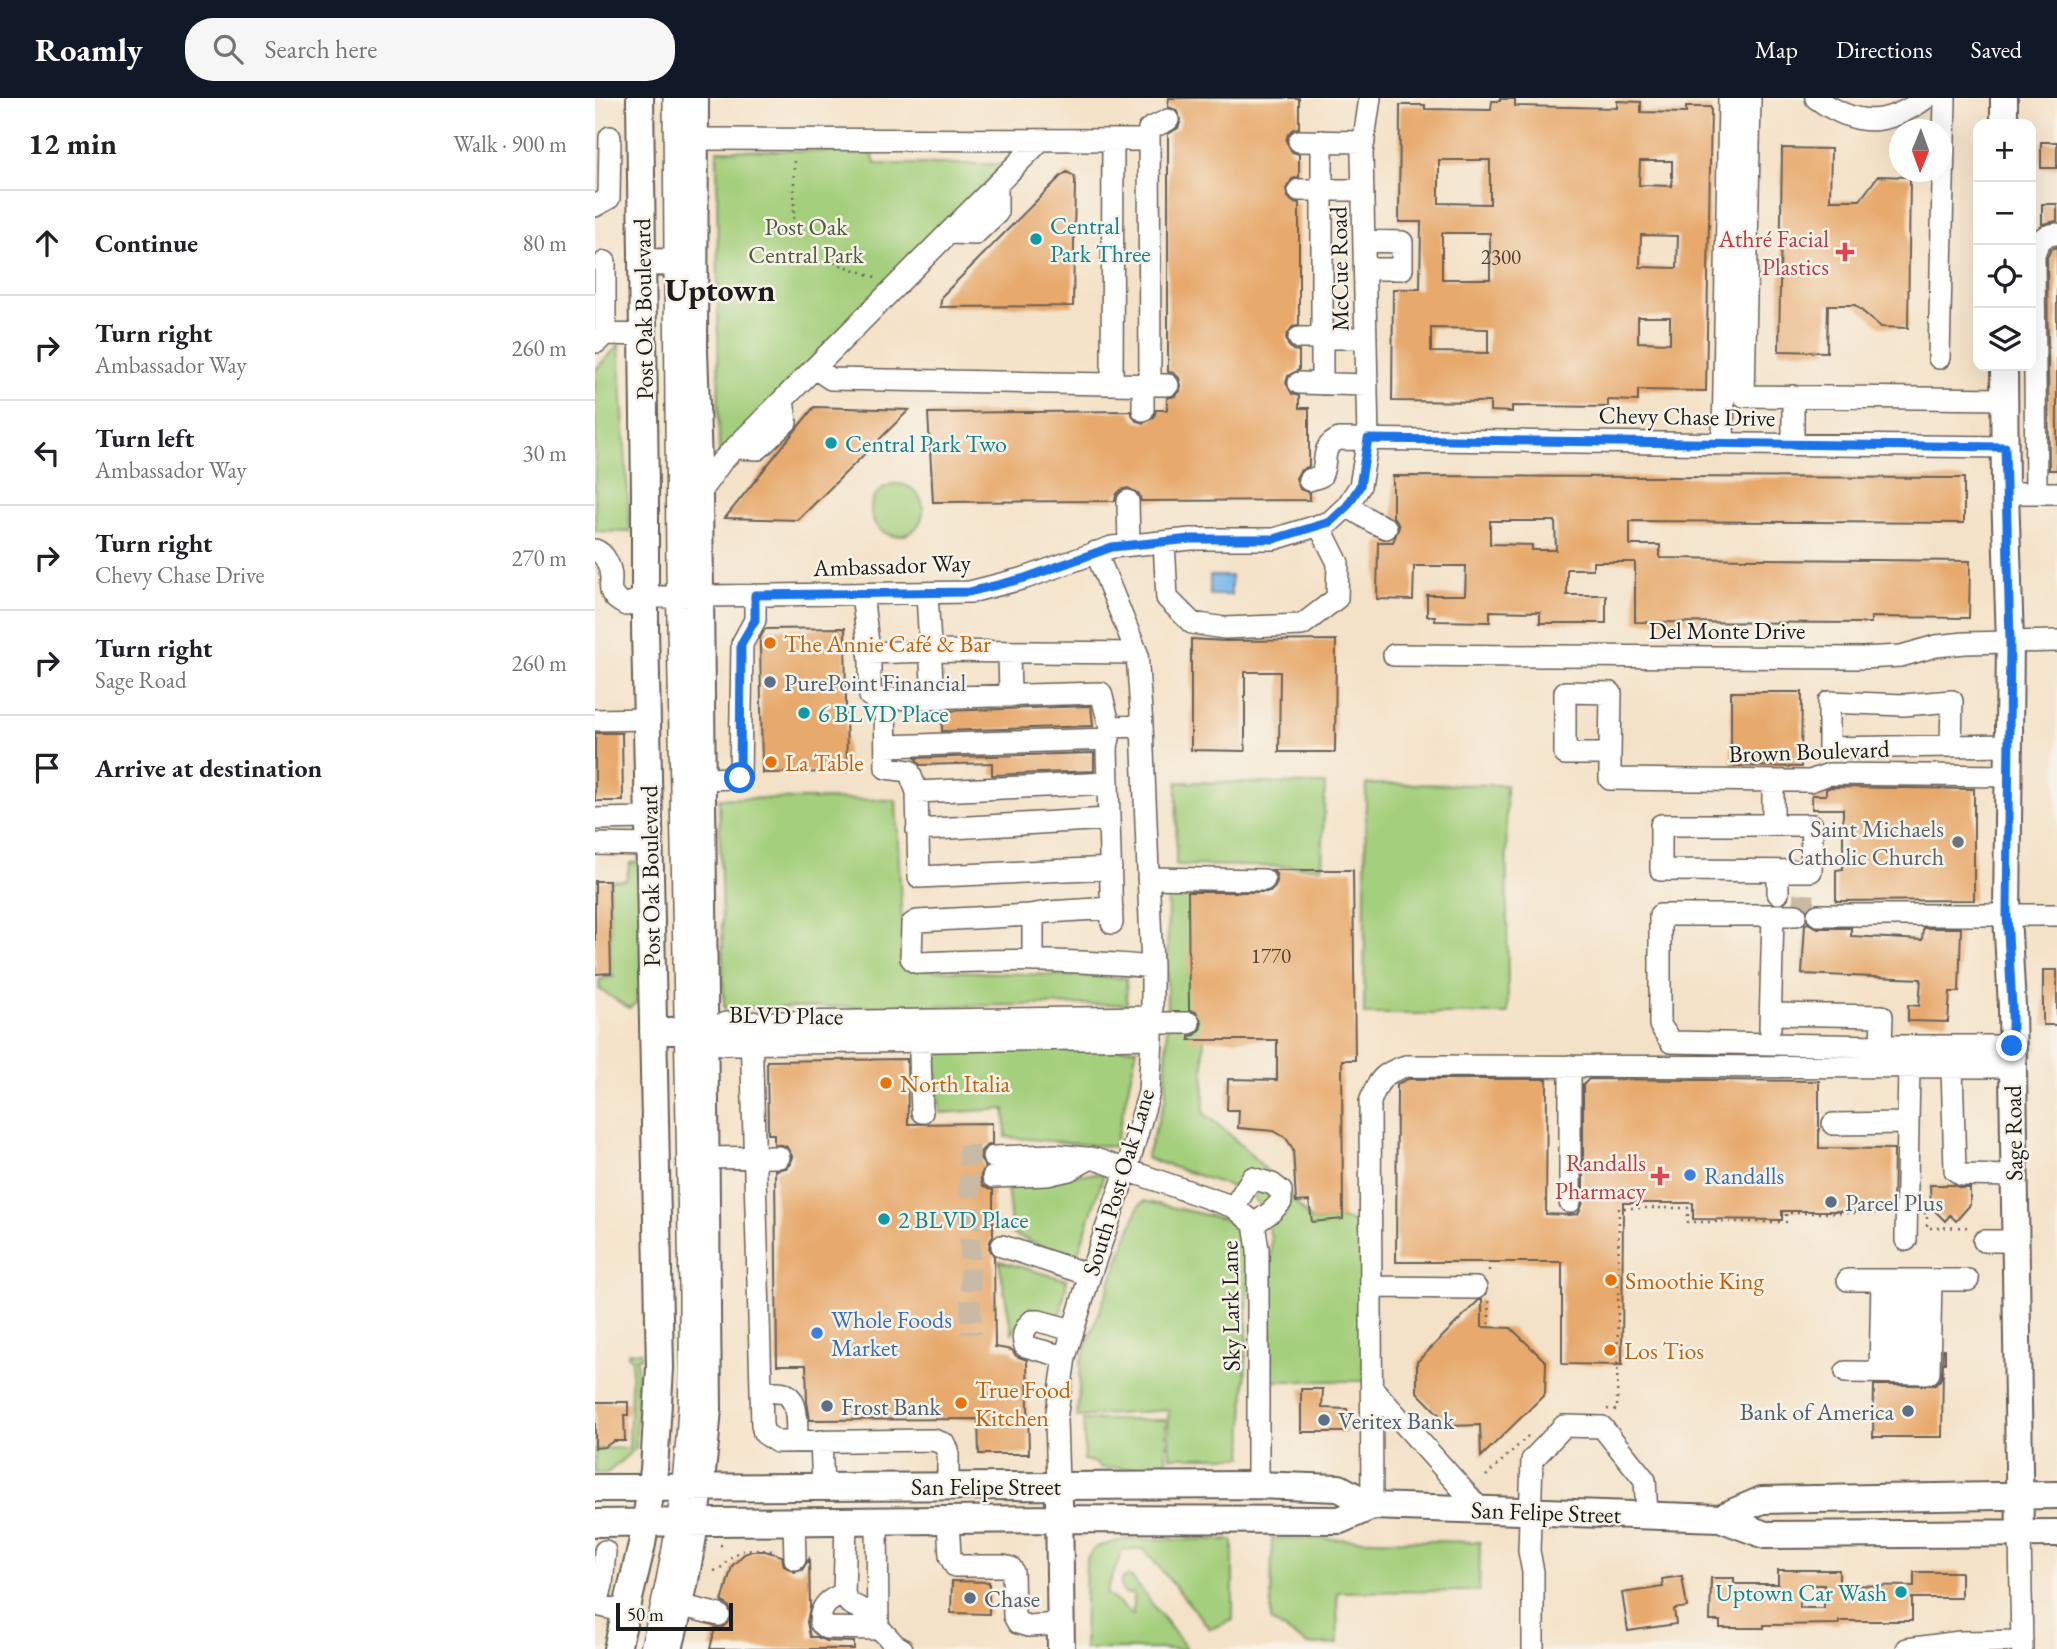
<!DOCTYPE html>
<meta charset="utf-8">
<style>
:root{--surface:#fff;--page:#f6f6f6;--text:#202124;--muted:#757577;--line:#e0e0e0;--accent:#111827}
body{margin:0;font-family:"EB Garamond",serif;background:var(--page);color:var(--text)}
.controls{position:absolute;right:21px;top:21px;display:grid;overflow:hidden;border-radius:14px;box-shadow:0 7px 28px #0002}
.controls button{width:63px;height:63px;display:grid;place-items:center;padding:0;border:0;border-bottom:2px solid var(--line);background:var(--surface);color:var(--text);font:35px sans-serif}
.compass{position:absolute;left:1294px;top:21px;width:63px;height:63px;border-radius:50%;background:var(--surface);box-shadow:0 7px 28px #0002;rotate:181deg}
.scale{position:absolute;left:21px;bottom:18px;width:117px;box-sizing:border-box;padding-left:7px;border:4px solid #1c1c1c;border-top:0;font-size:19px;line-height:24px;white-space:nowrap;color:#1c1c1c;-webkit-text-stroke:5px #f7f3e8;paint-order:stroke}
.stop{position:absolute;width:21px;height:21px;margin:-16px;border:5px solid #1a73e8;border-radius:50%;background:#fff}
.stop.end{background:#1a73e8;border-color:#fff;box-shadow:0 2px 7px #0008}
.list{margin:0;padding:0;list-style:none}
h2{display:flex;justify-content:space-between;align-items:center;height:91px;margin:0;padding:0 28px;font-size:30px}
h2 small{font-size:23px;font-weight:400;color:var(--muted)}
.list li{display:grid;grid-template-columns:46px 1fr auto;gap:21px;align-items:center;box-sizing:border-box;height:105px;padding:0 28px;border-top:2px solid var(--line)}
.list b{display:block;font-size:26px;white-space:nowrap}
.list p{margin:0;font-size:23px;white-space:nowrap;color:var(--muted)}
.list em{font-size:23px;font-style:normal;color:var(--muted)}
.icon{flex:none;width:38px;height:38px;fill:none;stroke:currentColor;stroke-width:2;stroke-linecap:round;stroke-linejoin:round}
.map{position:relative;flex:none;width:1462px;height:1551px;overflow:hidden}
header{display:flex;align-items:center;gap:42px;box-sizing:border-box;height:98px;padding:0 35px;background:var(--accent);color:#fff}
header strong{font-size:33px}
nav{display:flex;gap:38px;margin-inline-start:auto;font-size:24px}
.search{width:490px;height:63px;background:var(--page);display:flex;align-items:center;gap:18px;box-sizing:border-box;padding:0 24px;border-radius:28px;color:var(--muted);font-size:26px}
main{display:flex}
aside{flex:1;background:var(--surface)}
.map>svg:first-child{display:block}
.green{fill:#a4cf7b;stroke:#60764c;stroke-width:2}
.water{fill:#77b5ea;stroke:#4a6883;stroke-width:2}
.building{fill:#e7a96c;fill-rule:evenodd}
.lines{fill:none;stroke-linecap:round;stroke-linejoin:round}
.minor-tunnel{stroke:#c9baa6;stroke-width:21;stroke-dasharray:21 10;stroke-linecap:butt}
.minor-casing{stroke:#686158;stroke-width:24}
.major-casing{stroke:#686158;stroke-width:30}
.path{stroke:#686158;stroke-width:2.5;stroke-dasharray:2 5;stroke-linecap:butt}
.minor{stroke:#fff;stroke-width:21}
.major{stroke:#fff;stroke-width:26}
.route{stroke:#1a73e8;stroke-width:9}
.culture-dot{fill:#0f9aa8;stroke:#f7f3e8;stroke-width:2.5}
.health-dot{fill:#e0444e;stroke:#f7f3e8;stroke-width:2.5}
.food-dot{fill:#e8710a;stroke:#f7f3e8;stroke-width:2.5}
.service-dot{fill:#5c6f8a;stroke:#f7f3e8;stroke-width:2.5}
.worship-dot{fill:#6b7280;stroke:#f7f3e8;stroke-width:2.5}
.shop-dot{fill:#3f7fe0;stroke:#f7f3e8;stroke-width:2.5}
.labels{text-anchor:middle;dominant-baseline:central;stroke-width:5;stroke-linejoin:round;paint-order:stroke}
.number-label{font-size:21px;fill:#4f3f30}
.culture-label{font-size:24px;fill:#0d838f;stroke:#f7f3e8;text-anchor:start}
.park-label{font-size:24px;fill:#4c5b3d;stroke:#f7f3e8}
.health-label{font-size:24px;fill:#be3a42;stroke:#f7f3e8;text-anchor:end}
.street-label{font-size:24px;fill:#1c1c1c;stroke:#f7f3e8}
.food-label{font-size:24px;fill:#c56008;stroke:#f7f3e8;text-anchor:start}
.service-label{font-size:24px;fill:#4e5e75;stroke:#f7f3e8;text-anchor:start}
.worship-label{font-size:24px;fill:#5b616d;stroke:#f7f3e8;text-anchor:end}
.shop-label{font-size:24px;fill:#366cbe;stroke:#f7f3e8;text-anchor:start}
.district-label{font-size:32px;font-weight:bold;fill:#1c1c1c;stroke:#f7f3e8}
</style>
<header>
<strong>Roamly</strong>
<div class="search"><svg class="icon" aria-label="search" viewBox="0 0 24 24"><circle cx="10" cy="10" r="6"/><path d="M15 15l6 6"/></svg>Search here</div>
<nav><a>Map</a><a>Directions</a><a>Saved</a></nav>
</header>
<main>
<aside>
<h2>12 min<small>Walk · 900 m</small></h2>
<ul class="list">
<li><svg class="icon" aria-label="ahead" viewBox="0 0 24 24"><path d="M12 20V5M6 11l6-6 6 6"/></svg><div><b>Continue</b></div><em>80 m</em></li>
<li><svg class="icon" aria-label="right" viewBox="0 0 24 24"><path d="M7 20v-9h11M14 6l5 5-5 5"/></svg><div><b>Turn right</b><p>Ambassador Way</p></div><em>260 m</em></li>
<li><svg class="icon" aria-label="left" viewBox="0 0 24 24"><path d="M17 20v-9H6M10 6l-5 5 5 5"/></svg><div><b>Turn left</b><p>Ambassador Way</p></div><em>30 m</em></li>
<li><svg class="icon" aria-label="right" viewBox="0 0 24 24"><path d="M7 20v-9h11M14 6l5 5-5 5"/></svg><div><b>Turn right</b><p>Chevy Chase Drive</p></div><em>270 m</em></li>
<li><svg class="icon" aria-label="right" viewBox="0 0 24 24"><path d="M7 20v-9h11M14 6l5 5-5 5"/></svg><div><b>Turn right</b><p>Sage Road</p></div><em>260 m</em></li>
<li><svg class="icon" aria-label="arrive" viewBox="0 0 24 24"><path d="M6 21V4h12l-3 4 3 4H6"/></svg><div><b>Arrive at destination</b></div></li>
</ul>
</aside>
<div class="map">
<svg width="1462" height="1551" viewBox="0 0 1462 1551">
<rect width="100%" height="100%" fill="#f7f3e8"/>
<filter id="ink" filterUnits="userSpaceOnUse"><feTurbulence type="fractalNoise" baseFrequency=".0143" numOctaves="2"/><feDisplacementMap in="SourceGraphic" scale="14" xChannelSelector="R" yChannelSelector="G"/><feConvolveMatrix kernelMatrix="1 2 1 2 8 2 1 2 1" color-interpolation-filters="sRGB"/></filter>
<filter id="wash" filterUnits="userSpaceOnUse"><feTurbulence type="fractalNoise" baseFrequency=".00686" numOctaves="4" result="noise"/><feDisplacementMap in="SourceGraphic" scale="28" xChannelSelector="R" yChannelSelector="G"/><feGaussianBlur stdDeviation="1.57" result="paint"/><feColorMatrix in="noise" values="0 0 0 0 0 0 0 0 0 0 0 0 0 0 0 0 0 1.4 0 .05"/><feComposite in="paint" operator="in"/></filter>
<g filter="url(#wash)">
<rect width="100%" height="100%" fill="#f4e2c8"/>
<path class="green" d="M122,52l154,2 5,12h131l-288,291z
M24,247l11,187 -35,-1v-161z
M276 412a26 26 0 1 1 52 0a26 26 0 1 1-52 0Z
M582,684l148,2 -3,83 -146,-2z
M771,686l140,1 2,229h-144z
M124,700l177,2 8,169 222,9 1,26 -403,4z
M46,764l1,137 -13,9 -30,-19 1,-10 14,-2 -3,-4 -2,-92 17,-1 4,-17z
M573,798h35l1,217c40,32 76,69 108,109l31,-3 17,5 4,157h-93v-144l-6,-25 -17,-20 -102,-34 20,-61z
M542,950l-22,99 -109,-10 -1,-28 -65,4 -5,-60z
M411,1076h98l-28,86 -64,-26z
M549,1103l84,19 15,10 6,25 -6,202h-73l-2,-47 -91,7 4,-56 58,-155z
M404,1163l68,19 -7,36 -30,-9 -18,26z
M33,1254h13v5l-4,1 -1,90 -29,25h-12v-24l34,-1 3,-91 -4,-1z
M488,1322h83v48h-65l-5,-5 -13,-3 2,-9z
M677,1440l208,4 -1,49 -142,1 1,52 -30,1 -37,-24z
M532,1441l106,1v80l-23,9 -65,-79 -22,-1 -17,44 27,22v-21h-8l-4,-6v-8l6,-4 6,3 54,70h-103l2,-90 10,-12z"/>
<path class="water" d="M615,478h21v19h-21z"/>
<g id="blocks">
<path class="building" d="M574,0h130v30l-6,1 -5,5 -2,7 6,11 7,2v23l-7,2 -6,10 2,8 5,5 6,1v122l-7,2 -6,10 2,8 5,5 6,1v19l-11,6 -2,7 6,11 7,2v12h10v58l-9,5 -4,7 4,11 10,4v7l-169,1 -2,-7 -11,-6 -7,2 -5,5 -1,6 -182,1 -5,-89 202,-2 6,10 8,2 10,-6 2,-7h11v-12l8,-2 5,-5 1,-6 -2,-7 -5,-5 -6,-1v-238l10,-6 3,-8 -5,-10 -8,-3z
M905,1h15v7l102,2v-7l24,1v10l45,1v-6h25l-5,284 -68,-1v11l-30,-1v7l-96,-1v6l-22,-1v-9l-98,-1 1,-112h27l1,-67h-22l1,-117h25v4l66,1 1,-9h8zM844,62h51v44l-51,-1zM1045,63h32v25l-33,-1zM847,135h48v46h-48zM1046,137l37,1 -1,32 -37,-1zM1043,219h32v26l-32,-1zM836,230l57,1v24l-57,-1z
M1446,44h16v26h-16z
M1187,50l49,1 -1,51h30l18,-24 32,1 -2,151 -27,-1 -26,-22h-27l-1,47 -48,-1z
M472,74l7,4 1,5 -2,125 -133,1 2,-11 119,-120z
M1447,106h15v17l-15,3z
M1462,149v223h-8l-2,-213 4,-8z
M219,309l95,3 -111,110 -73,-2z
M798,378l571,2v45l-334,-2v24h30v13l310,3 -1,57 -98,-1v6l-236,-1v-60h-42v7h-26v26h39v28h-66v-11l-50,-1v11l-55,-1v-5h-8v-21h38l1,-29h-52l-1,34 -36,-1 1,-57h15l6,-15 -2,-6 -4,-4zM895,423h65l1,29h-24v-5l-42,-1z
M250,530l2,144 -85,1 -2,-135 5,-9z
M596,541l34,2 111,-1 -1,112h-56l1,-80h-35v79l-54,-1z
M1136,594h71l-1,75 -70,-1z
M496,608l2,20 -151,5v-20z
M0,635h27l1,68h-28z
M499,655v18l-102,4v-12l-72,2 -5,-7z
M1236,689l143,2v111l-138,1v-31l7,-1v-60h-31v-14h14v-6z
M677,772h81l2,190h-13l1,159 -31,3 -3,-21 -13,1 -3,-53 -7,-11 -12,-7 -36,-3 1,-18h-12l1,-31 49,1v-40h-88v-4l6,-1 5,-5 2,-8 -6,-10 -7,-2 -1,-118h82l5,-5 2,-6 -1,-7z
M0,783h14l2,92 -16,1z
M1213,825l10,5h33v8l71,4 1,-12h38l-2,64h-9l-2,30 -40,-1v-16l11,1 2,-27 -119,-5 3,-50z
M1448,872h14v55h-14z
M312,961l1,65 84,-1v21l-6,2 -5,5 -1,7 5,9 -5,10 2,8 6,4 5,1v46l-3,5 -1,7 5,8 1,91 17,3 4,6 11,4 2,94h-50l-1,-35 -168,1 -3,-18 -1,-37h-29l-2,-195 11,-2 5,-5 1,-7 -6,-10 -12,-2v-10h-6l-1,-73z
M813,981h139l-1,135 23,1 9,-1 5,-11v-118l6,-6 230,2v67l75,1 -1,62h-111v9l-89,-1v-16h-70l-1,162 -60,-1v-102h-166l1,-178z
M1335,1087h23l8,3h9v17l-14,16 -6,-6 -5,6 -14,-14z
M884,1202h3v27l29,1 35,34 -1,32 -64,63 -1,-32 -30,1 -33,-34v-30z
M1348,1251h2v14h-2l-1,74h-69l1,-52h61l5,-5 2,-6z
M706,1291h22l-1,19 25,1v23h-46z
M0,1304h33v13h-4l1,26h-11l-10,6 -9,1z
M157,1453h13l17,5 2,10 11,6 7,-2 7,-11 1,48 -3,15 3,15h7l9,4 28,1v7h-144l5,-21 8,-1 8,-8v-8l-3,-6 -6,-3 10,-36 12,-12z
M1183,1472h61v15l75,1v-14h47v26h-49v23h-73v3l-75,1v3h-44v-7h-10l1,-43h23v6h44zM1205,1487h24v23h-24z
M1087,1478l5,31 -13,2 2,15 -48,7 -6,-38 41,-6 -1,-8z
M357,1483l37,1v32l-38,-1z"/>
</g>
</g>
<g filter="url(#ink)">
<use href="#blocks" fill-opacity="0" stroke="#686158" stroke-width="2"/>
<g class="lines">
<path class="minor-tunnel" d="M1208,817l1,-26
M374,1047l2,189"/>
<defs>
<path id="minor" d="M1155,0l-6,298 261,3
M1221,0c40,29 70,29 110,0
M100,41l454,1
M704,43l65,1
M727,43v243
M704,92h64
M0,108l14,-8 1,-61
M354,135l26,1 22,-21v-29
M769,143l38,1v27h-37
M10,236v-72
M704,240h67
M2,244l8,-8 39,1
M1344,260l6,-260
M220,270l16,11 337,6
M704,285l68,2
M517,286l1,-243
M555,286l-1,-255 19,-9
M548,312v-26
M1128,345l6,-345
M1198,346v-48
M140,350l23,1 28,-27 -3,-22
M714,382l12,-4c8,-17 -2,-28 18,-37l666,8
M104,395l23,-32 319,-321
M1410,395h52
M1441,395l-2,-238c4,-14 8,-20 23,-21
M533,403l1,44
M752,408l26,16 13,6
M569,444l3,56 25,25 33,5 77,-3 35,-27 1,-35 -19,-38
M0,452c10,3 16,18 16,28 0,7 -2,11 2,17 3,5 8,7 13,10l19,-8 325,-5 55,-14 87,-31 79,-8h83l56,-17 17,-16 13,-20 8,-47 -6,-286 8,-55
M332,495l6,105
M267,496l8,65v37l6,3h9l216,-6 9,34 32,-1
M414,554l1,44
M274,555l61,-2 207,2
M799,557l469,3 38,-2 35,-10 29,-3 92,-2
M970,594l46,1 -1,61h-45z
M290,601l1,69 23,3 8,21 2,85 192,-9
M0,622l52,-1
M515,629l-3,22 5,174
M291,648l223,-7
M1356,648l1,-45 -48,4 -75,-3v46l180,-3
M1015,656v25l174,2h26l19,-7 180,2
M107,681l38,-1 2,-134 13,-24v-25
M322,694l191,-9
M0,721l55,-1
M1178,727h-112v45l150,1 1,-46h-39v-44
M322,732l192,-11
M0,746l55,1
M553,780l116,2
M1183,795v-22
M517,810l-64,4 -19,3 -112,6 -5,3 -1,34 4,4 5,1c77,-4 155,-4 232,4
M434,817l4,3v43
M1201,817h-136v110l11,17 210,4h131
M1223,817h239
M1176,916l111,2 -1,30
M557,919l-426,6 -22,8 17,13h5l426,-6
M557,925h37
M324,929l3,85
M1175,930l3,-113
M156,932l11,395 2,8 13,9 156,-2 12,4 3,6v36
M975,968v136
M1357,969l3,103 7,5 52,1
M1238,1026l75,-1
M398,1059l63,-2 39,4 139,48 20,17 4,25v236
M110,1060l74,-1
M398,1079l54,-2 22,-5 22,-12
M639,1109l18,-29 20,6 9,7v11l-10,10 -17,12
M1311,1142l3,-173
M1389,1143h31
M407,1148l88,29
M1253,1182h120
M776,1189l105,1
M470,1259l-40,-11c-4,-10 -1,-17 7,-25h7l33,9
M1251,1274l83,1 2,-93
M1285,1274l2,-92
M1302,1274l1,-92
M1318,1275l2,-93
M777,1290l108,121
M166,1294c7,0 17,-1 23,1 16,7 12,34 13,48
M226,1343l2,46
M463,1387l-2,-66 9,-62 25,-82 37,-106 22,-77 3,-54v-71l-10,-241 -5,-73 -41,-101
M777,1408l-2,-404c8,-22 13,-29 36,-36l606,1
M353,1422l2,36 5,10h48l8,2 2,4 1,44 4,7 10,3 33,-2
M199,1423l1,38
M251,1423l-2,73 5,9 14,7 32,35 7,4
M1425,1436l2,115
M10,1453l-3,34 -5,20 29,7
M249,1496c-15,5 -24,12 -24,29l6,5 52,1 -1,-108
M84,1507l40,10
M56,1551c21,-79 34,-160 38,-242 2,-39 1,-78 1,-117l-13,-722 -3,-470
M938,1551v-77l-4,-21 3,-91 32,-34 38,1 43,53 2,35
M1312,1551l53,-7 62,-1"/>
<path id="major" d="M1409,0v26
M48,164l51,1
M1409,268l1,127 5,148 -3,274 5,92 8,527
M58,933h51
M0,1390l663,-3 81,3 33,18
M464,1403l2,148
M1125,1420l42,-18 295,-5
M0,1425l464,-4 281,1 32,-14 348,12 45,17 292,-2
M22,1551l25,-105 12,-74 6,-102 -15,-741v-134l-5,-395
M74,1551c21,-79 33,-160 39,-241l-9,-915 -5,-142 1,-253"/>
</defs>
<use href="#minor" class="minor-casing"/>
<use href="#major" class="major-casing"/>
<path class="path" d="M199,121v-62
M232,162l51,18
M1329,1115h3v15l45,-1
M894,1164v14
M894,1203v27
M1012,1311l10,1 2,-202h69v14h98v-9h103
M891,1378l42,-40
M125,1447l6,1
M119,1473c8,-3 9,-5 14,-11 12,-13 28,-12 44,-9"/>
<use href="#minor" class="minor"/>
<use href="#major" class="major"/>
</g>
</g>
<g class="lines" filter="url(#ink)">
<path class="route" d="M145,680l1,-134 14,-24v-25l214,-3 56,-14 87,-31 79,-8h83l56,-17 17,-16 13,-20 8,-47 637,8 5,194 -3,274 5,92v39"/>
</g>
<g class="culture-dot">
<circle cx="441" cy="141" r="7"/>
<circle cx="236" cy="345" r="7"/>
<circle cx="209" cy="615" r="7"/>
<circle cx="289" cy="1121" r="7"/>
<circle cx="1306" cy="1494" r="7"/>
</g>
<g class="health-dot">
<path d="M1246.5 143.5h7v7h7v7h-7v7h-7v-7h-7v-7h7z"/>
<path d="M1061.5 1067.5h7v7h7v7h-7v7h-7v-7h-7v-7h7z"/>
</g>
<g class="food-dot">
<circle cx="175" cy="545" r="7"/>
<circle cx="176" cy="664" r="7"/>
<circle cx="291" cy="985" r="7"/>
<circle cx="1016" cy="1182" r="7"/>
<circle cx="1015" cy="1252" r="7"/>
<circle cx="366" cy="1305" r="7"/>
</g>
<g class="service-dot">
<circle cx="175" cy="584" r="7"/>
<circle cx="1236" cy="1104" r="7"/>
<circle cx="232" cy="1308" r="7"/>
<circle cx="1313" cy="1313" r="7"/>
<circle cx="729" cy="1322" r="7"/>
<circle cx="375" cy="1500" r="7"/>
</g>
<circle class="worship-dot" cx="1363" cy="744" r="7"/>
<g class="shop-dot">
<circle cx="1095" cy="1077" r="7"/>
<circle cx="222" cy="1235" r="7"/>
</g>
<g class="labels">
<g class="number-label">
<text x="906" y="158">2300</text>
<text x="676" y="857">1770</text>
</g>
<g class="culture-label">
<text x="455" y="127">Central<tspan x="455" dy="28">Park Three</tspan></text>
<text x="250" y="345">Central Park Two</text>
<text x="223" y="615">6 BLVD Place</text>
<text x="303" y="1121">2 BLVD Place</text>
<text x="1292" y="1494" text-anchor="end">Uptown Car Wash</text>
</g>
<g class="park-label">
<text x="211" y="128">Post Oak<tspan x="211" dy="28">Central Park</tspan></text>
</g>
<g class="health-label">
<text x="1234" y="140">Athré Facial<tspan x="1234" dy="28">Plastics</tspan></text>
<text x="1051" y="1064">Randalls<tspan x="1051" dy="28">Pharmacy</tspan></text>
</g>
<g class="street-label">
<text transform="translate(744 171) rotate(-91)">McCue Road</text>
<text transform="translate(48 211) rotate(-91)">Post Oak Boulevard</text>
<text transform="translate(1092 318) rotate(1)">Chevy Chase Drive</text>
<text transform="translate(297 467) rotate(-2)">Ambassador Way</text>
<text x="1132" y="532">Del Monte Drive</text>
<text transform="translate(1214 653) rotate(-2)">Brown Boulevard</text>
<text transform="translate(55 778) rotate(-91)">Post Oak Boulevard</text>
<text transform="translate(191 917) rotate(1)">BLVD Place</text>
<text transform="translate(1418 1035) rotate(-91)">Sage Road</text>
<text transform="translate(523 1084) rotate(-73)">South Post Oak Lane</text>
<text transform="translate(635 1208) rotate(-91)">Sky Lark Lane</text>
<text x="391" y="1388">San Felipe Street</text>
<text transform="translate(951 1414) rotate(2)">San Felipe Street</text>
</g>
<g class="food-label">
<text x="189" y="545">The Annie Café &amp; Bar</text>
<text x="190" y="664">La Table</text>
<text x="305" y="985">North Italia</text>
<text x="1030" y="1182">Smoothie King</text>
<text x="1029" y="1252">Los Tios</text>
<text x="380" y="1291">True Food<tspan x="380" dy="28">Kitchen</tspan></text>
</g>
<g class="service-label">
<text x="189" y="584">PurePoint Financial</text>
<text x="1250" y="1104">Parcel Plus</text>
<text x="246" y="1308">Frost Bank</text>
<text x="1299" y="1313" text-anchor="end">Bank of America</text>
<text x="743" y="1322">Veritex Bank</text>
<text x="389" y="1500">Chase</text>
</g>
<g class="worship-label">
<text x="1349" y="730">Saint Michaels<tspan x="1349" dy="28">Catholic Church</tspan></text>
</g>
<g class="shop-label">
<text x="1109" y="1077">Randalls</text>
<text x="236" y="1221">Whole Foods<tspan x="236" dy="28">Market</tspan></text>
</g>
<g class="district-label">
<text x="125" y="192">Uptown</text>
</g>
</g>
</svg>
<div class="controls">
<button>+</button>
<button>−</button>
<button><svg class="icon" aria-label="locate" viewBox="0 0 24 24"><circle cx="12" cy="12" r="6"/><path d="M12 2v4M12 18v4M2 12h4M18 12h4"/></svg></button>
<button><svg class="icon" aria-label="layers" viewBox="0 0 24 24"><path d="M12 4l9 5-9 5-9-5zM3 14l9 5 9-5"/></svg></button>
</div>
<svg class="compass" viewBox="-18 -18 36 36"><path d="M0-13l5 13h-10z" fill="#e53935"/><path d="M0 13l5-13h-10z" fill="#757577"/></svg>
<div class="scale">50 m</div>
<div class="stop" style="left:145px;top:680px"></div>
<div class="stop end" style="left:1417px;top:948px"></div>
</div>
</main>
